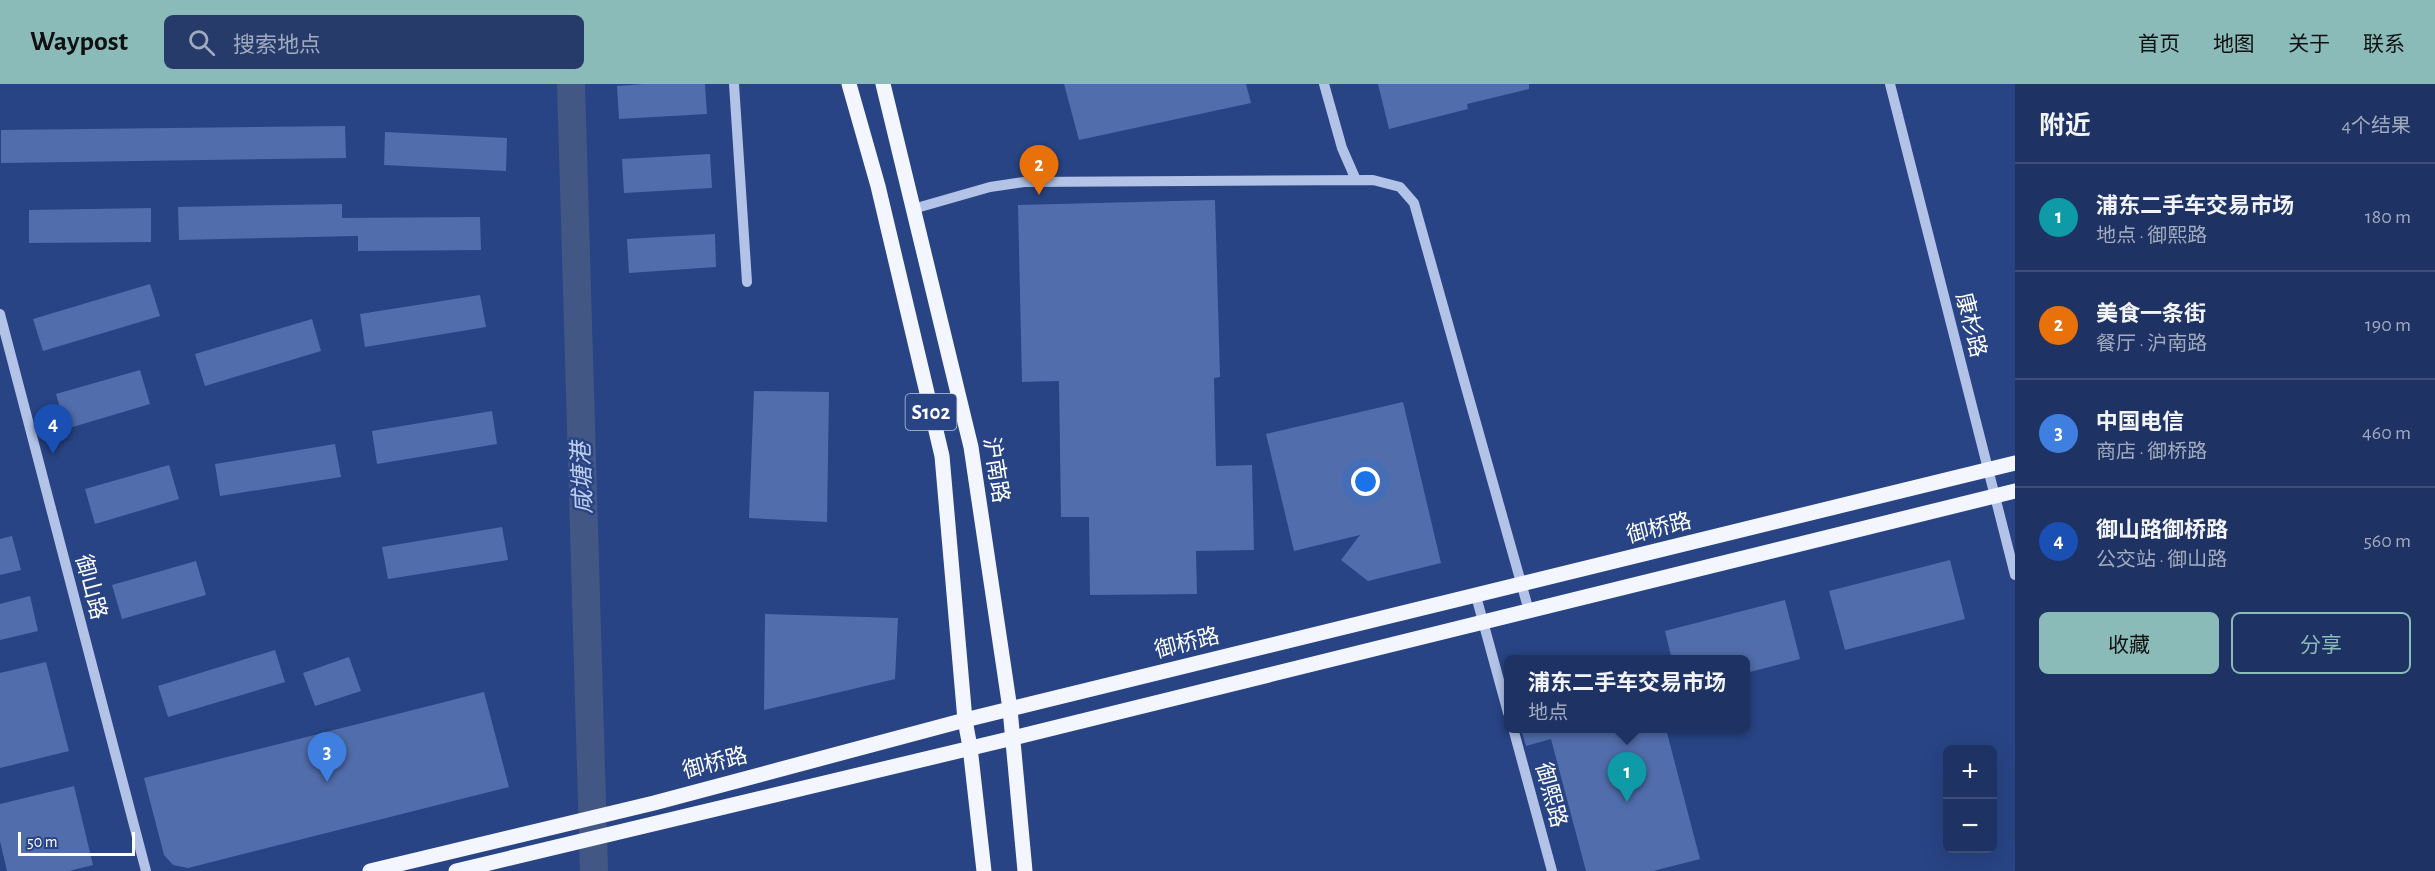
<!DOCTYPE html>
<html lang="zh">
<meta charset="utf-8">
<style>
:root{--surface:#1e3363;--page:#263b69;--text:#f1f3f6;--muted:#a1aabe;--line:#3c4e78;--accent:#8bbbb9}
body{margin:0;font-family:"Alegreya Sans","Noto Sans SC",sans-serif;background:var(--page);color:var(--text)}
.controls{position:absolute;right:18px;bottom:18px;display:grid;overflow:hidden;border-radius:9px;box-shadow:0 6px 24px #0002}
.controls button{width:54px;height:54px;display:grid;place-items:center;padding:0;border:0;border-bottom:2px solid var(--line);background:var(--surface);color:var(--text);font:30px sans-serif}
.scale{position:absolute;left:18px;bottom:15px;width:117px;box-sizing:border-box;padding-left:6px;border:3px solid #fff;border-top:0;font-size:16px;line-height:21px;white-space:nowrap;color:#fff;-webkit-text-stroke:4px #284484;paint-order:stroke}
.you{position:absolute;left:1366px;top:398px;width:21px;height:21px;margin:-15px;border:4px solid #fff;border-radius:50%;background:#1a73e8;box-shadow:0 0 0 9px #1a73e833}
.badge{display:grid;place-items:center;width:39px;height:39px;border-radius:50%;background:var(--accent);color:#fff;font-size:20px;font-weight:700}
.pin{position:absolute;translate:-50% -50px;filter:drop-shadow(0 2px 3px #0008)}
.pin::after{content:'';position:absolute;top:32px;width:21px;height:18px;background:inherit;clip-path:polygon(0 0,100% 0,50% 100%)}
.popup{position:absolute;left:1504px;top:571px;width:246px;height:78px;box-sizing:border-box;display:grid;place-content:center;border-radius:9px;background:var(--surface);filter:drop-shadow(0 2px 4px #0005);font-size:20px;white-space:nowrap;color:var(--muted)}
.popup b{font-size:22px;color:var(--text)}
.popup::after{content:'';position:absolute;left:50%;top:100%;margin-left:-12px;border:12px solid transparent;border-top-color:var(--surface)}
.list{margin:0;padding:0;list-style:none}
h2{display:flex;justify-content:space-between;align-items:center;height:78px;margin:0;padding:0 24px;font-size:26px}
h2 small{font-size:20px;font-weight:400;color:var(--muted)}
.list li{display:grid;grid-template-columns:39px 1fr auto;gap:18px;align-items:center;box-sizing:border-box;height:108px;padding:0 24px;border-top:2px solid var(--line)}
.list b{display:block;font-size:22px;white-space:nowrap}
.list p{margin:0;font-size:20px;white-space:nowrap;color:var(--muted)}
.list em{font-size:20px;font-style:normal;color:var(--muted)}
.actions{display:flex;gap:12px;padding:18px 24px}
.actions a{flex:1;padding:14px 0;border:2px solid var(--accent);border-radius:9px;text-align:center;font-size:21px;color:var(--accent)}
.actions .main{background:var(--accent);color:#111}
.icon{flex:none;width:33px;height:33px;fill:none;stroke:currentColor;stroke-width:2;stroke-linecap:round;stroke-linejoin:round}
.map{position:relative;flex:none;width:2015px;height:787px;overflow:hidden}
header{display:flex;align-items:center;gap:36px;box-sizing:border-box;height:84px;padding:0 30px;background:var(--accent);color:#111}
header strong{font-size:28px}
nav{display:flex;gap:33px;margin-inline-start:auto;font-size:21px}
.search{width:420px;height:54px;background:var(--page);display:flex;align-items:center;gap:15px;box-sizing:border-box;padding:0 21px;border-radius:9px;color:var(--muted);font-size:22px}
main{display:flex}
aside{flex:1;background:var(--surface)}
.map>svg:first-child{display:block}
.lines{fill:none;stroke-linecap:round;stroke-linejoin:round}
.river{stroke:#435785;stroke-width:28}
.building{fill:#516dab}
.minor{stroke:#b2c3e7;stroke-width:10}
.major{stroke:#f3f6fe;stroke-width:15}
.labels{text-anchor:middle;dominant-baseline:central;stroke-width:5;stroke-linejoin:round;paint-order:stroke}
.shield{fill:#284484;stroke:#bec7da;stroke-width:1.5}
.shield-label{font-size:21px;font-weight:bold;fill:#fff}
.street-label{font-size:22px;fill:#fff;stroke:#284484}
.water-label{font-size:24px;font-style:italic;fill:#becdee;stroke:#284484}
</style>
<header>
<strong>Waypost</strong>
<div class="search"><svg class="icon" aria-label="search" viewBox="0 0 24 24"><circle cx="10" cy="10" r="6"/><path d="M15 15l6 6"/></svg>搜索地点</div>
<nav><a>首页</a><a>地图</a><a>关于</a><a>联系</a></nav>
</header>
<main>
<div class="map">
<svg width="2015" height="787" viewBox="0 0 2015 787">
<rect width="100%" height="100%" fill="#284484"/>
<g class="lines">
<path class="river" d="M571,0l23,787"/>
</g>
<path class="building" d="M643,0h62l2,30 -88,5 -2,-33z
M1064,0h182l5,19 -172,37z
M1378,0h151v5l-62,15 1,5 -79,20z
M345,42l1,32 -345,5v-33z
M385,48l122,6 -1,33 -122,-6z
M710,70l2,34 -88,5 -2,-34z
M1215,116l5,177 -6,1 2,88 36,-1 2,85 -58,1 1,43 -107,1 -1,-78h-28l-2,-136 -37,1 -4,-177z
M342,120v14l138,-1 1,33 -123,1v-15l-179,4 -1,-33z
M151,124v34l-122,1v-33z
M715,150l1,33 -87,6 -2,-34z
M150,200l10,32 -117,35 -10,-32z
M480,211l6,32 -121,20 -5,-33z
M312,235l9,32 -116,35 -10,-32z
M140,286l10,34 -84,25 -10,-35z
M754,307l75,1 -2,130 -78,-4z
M1403,318l38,161 -73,18 -27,-21 19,-25 -66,16 -28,-117z
M492,327l5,33 -120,20 -5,-33z
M335,360l6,33 -121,19 -5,-32z
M169,381l10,34 -84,25 -10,-35z
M502,443l6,33 -120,19 -6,-32z
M12,452l9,34 -21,5v-36z
M1950,476l15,59 -120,31 -16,-59z
M196,477l10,34 -84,24 -10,-34z
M30,512l8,35 -38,9v-36z
M1785,516l15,59 -54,14v-13h-74l-7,-29z
M765,530l133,4 -3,61 -131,31z
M275,566l10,32 -117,35 -10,-31z
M349,573l12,34 -46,15 -12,-33z
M46,578l23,89 -69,17v-95z
M484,608l25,95 -321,81 -15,-3 -9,-10 -20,-77z
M1521,645h145l34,130 -47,12h-67l-35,-132 -25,7z
M74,702l19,79 -24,6h-62l-7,-30v-37z"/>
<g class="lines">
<path class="minor" d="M734,0l13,198
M1324,0l18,64 14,32
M1890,0l125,491
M913,125l77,-22 34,-5 349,-2 27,7 14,16 115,408
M0,230l146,557
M1476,512l32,117
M1513,644l39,143"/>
<path class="major" d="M849,0l29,102 64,270 23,264 5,27 14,124
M883,0l88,363 39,262 15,162
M370,787l284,-68 311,-83 1050,-257
M456,787l557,-133 1002,-247"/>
</g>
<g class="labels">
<rect class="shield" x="905.5" y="310" width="51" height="36" rx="4.5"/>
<g class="shield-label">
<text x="931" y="328">S102</text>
</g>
<g class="street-label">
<text transform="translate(1971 241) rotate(76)">康杉路</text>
<text transform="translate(996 386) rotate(81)">沪南路</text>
<text transform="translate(1659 444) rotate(-14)">御桥路</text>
<text transform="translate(91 503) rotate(75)">御山路</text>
<text transform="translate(1187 559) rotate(-14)">御桥路</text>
<text transform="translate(715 679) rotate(-15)">御桥路</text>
<text transform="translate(1551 711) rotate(75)">御熙路</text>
</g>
<g class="water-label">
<text transform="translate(583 394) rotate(-92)">咸塘港</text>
</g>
</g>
</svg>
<div class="controls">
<button>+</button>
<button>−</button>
</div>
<div class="scale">50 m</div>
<div class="you"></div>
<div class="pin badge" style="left:1627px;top:718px;background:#0f9aa8">1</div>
<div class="popup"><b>浦东二手车交易市场</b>地点</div>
<div class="pin badge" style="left:1039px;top:111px;background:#e8710a">2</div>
<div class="pin badge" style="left:327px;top:698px;background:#3f7fe0">3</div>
<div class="pin badge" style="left:53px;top:370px;background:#1a4fb4">4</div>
</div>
<aside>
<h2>附近<small>4个结果</small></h2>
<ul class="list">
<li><span class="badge" style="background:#0f9aa8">1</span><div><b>浦东二手车交易市场</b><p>地点 · 御熙路</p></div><em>180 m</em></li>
<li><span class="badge" style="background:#e8710a">2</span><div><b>美食一条街</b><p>餐厅 · 沪南路</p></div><em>190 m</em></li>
<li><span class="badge" style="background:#3f7fe0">3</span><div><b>中国电信</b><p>商店 · 御桥路</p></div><em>460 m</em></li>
<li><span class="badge" style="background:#1a4fb4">4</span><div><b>御山路御桥路</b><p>公交站 · 御山路</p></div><em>560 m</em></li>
</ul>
<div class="actions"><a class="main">收藏</a><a>分享</a></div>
</aside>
</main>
